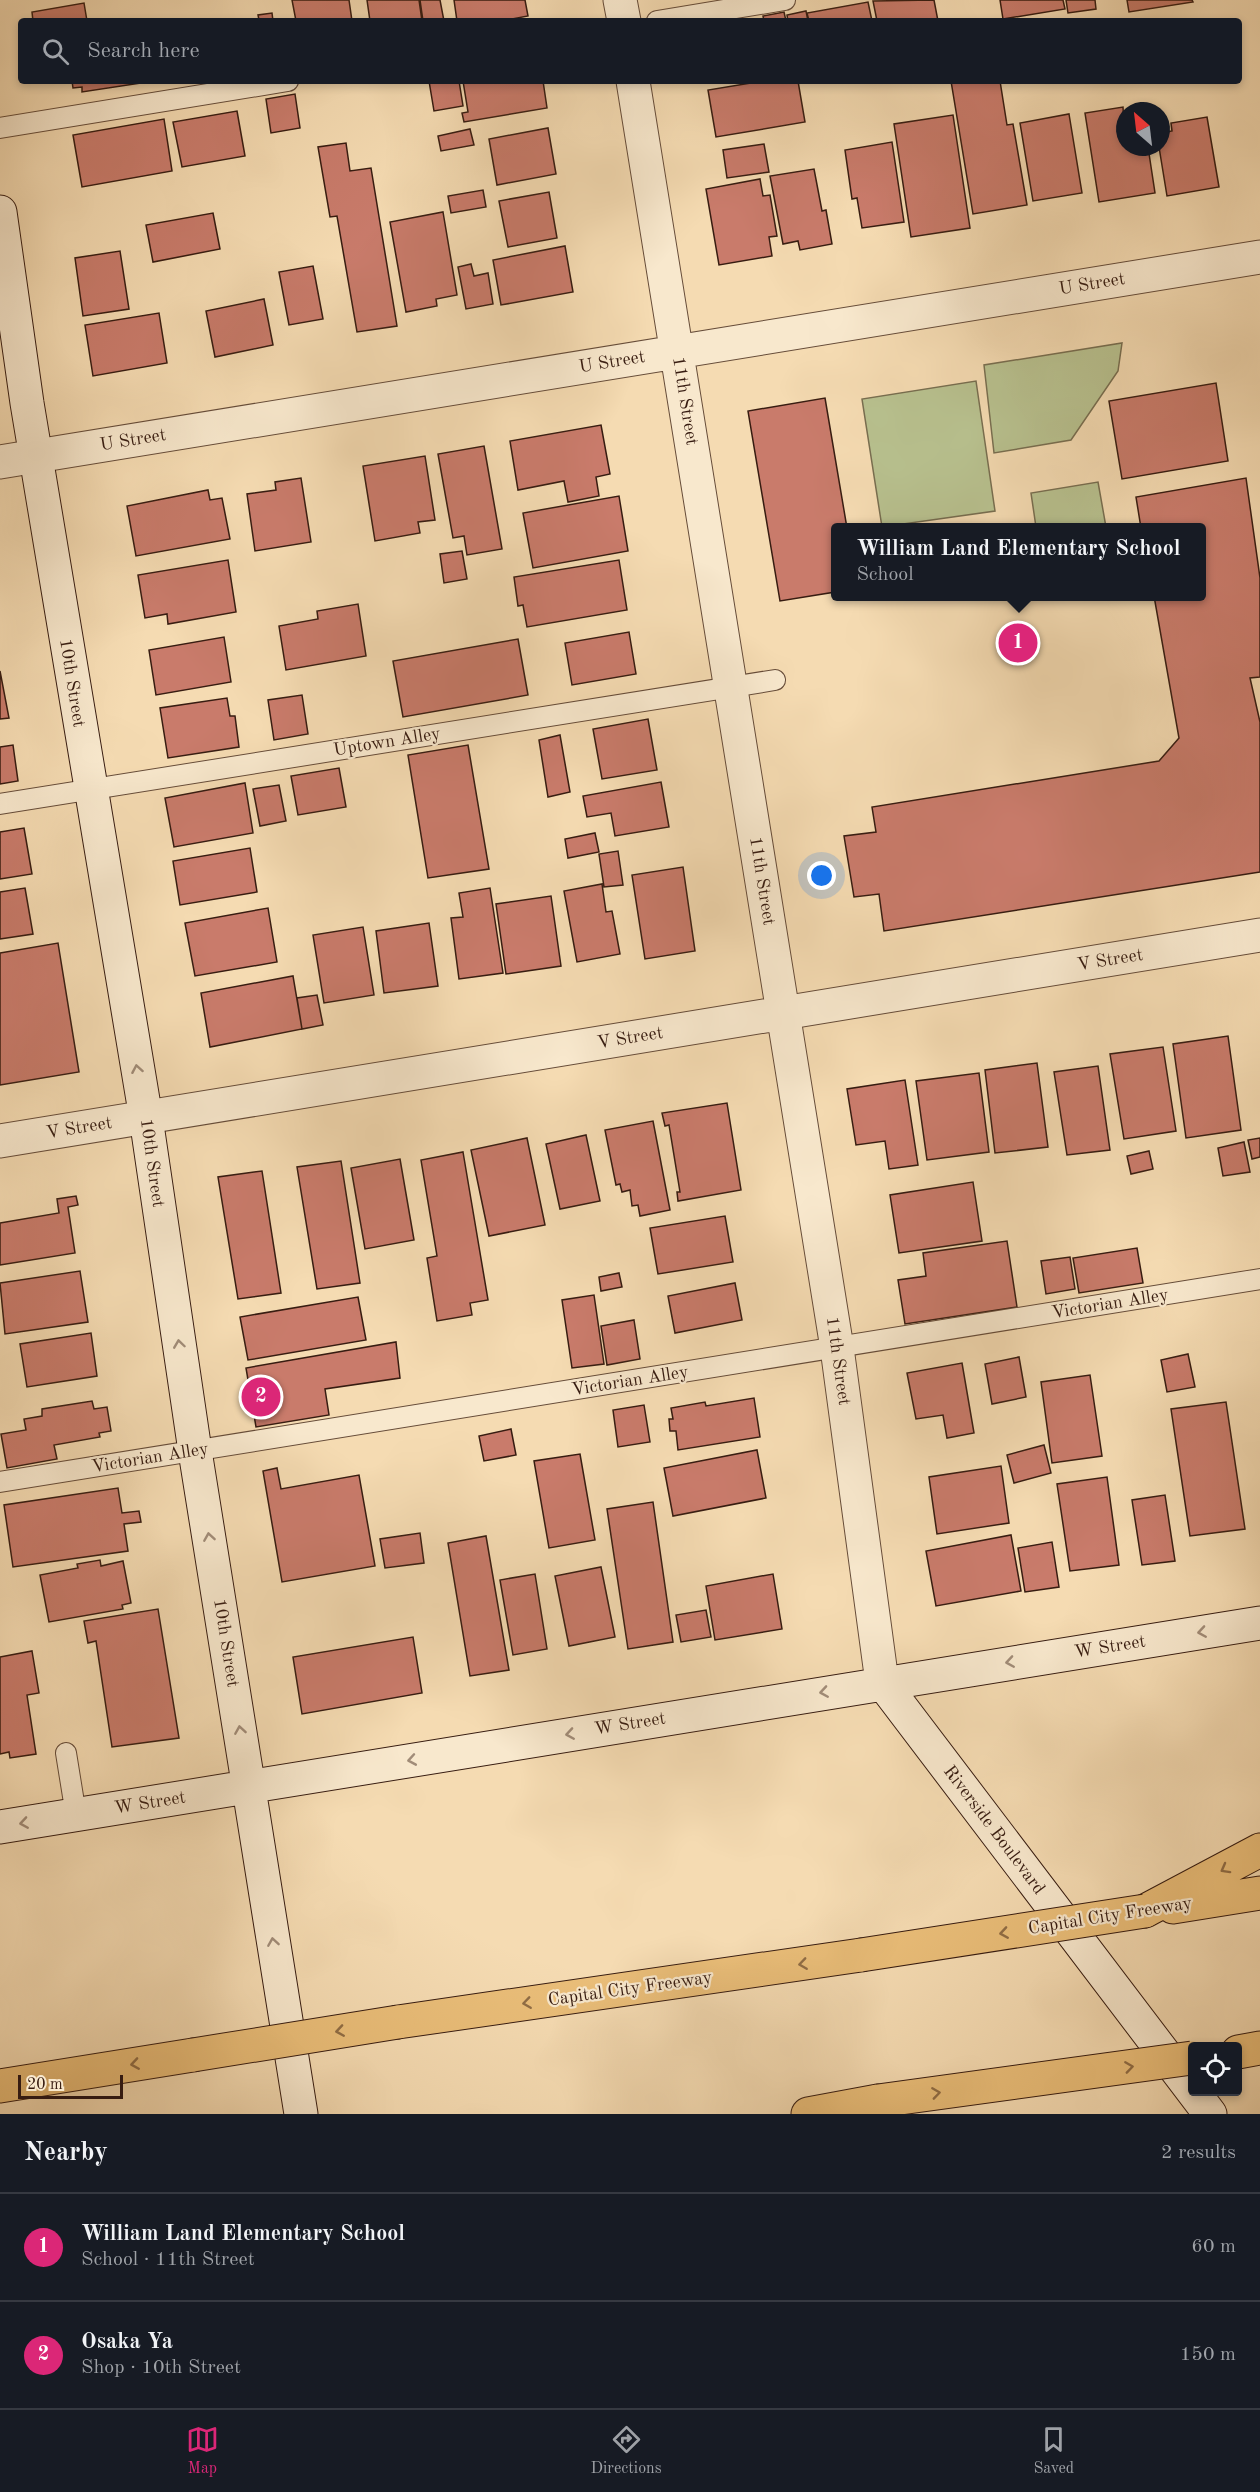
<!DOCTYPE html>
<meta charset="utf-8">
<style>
:root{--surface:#171b24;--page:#242831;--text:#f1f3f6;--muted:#9ea1a6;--line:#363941;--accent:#db2777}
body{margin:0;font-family:"Old Standard TT",serif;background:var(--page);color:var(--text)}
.controls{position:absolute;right:18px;bottom:18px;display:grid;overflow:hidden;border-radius:6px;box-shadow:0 3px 9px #0003}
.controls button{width:54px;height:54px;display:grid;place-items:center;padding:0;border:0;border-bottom:2px solid var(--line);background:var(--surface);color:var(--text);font:30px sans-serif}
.compass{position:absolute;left:1116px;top:102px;width:54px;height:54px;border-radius:50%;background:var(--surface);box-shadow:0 3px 9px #0003;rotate:332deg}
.scale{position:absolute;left:18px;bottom:15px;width:105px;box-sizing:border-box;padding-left:6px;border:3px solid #371c11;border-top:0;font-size:16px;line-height:21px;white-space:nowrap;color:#371c11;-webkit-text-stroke:4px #f8e8cd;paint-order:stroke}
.you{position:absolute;left:822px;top:876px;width:21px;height:21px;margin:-15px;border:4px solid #fff;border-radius:50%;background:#1a73e8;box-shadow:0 0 0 9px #1a73e833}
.badge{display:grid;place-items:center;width:39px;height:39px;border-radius:50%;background:var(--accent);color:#fff;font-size:20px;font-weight:700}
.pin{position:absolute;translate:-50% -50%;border:3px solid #fff;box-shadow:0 2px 6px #0006}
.popup{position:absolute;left:831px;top:523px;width:375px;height:78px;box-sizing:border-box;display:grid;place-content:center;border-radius:6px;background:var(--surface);filter:drop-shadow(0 2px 4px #0005);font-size:20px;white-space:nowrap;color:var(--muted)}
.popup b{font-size:22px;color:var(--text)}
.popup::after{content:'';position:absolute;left:50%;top:100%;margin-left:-12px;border:12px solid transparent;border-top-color:var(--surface)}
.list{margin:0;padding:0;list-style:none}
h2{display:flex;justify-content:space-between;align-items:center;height:78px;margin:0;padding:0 24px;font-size:26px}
h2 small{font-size:20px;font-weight:400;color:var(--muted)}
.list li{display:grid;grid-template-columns:39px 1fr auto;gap:18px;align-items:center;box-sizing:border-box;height:108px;padding:0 24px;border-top:2px solid var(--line)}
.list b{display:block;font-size:22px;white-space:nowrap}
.list p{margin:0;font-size:20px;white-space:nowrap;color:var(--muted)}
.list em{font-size:20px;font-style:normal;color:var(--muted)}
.icon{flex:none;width:33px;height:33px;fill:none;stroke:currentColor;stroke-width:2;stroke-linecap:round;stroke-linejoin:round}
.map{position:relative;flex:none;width:1260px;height:2114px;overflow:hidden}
.search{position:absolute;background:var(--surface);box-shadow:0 3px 9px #0003;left:18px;right:18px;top:18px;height:66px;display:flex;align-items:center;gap:15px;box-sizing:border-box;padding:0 21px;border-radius:6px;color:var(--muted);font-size:22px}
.sheet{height:294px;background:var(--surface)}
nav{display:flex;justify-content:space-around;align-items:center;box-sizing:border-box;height:84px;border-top:2px solid var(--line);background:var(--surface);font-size:16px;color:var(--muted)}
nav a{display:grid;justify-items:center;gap:3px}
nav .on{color:var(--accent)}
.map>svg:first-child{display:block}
.green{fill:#b8c18f;stroke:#786e50;stroke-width:1.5}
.building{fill:#c97b6b;stroke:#371c11;stroke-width:1.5}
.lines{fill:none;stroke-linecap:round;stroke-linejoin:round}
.lane-casing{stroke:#664c39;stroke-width:22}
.street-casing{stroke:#664c39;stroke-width:35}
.secondary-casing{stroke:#371c11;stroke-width:35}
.highway-casing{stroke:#371c11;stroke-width:35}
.lane{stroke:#f8e8cd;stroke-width:20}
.street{stroke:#f8e8cd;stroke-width:33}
.secondary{stroke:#f8e8cd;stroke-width:33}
.highway{stroke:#eabe79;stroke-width:33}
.highway-bridge-casing{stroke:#371c11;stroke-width:35;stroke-linecap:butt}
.highway-bridge{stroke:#eabe79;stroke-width:33}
.oneway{stroke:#a18c78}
.oneway2{stroke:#906d45}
.labels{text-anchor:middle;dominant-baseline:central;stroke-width:4.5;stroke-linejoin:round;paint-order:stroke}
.street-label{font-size:18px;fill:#371c11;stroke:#f8e8cd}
</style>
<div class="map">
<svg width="1260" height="2114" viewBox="0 0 1260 2114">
<rect width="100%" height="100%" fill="#f5dbb2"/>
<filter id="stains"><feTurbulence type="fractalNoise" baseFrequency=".00333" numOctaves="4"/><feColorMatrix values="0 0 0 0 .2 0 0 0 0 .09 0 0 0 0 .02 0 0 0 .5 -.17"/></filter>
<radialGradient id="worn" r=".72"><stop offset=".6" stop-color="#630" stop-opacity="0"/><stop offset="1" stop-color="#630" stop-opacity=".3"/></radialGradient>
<path class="green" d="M1122,343l-4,28 -47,69 -77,13 -10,-88z
M976,381l19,130 -113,16 -20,-128z
M1098,482l8,45h-70l-5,-34z"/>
<path class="building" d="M292,0h57l3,21h-56z
M367,0h52l3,21h-52z
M420,0h20l4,21h-21z
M454,0h71l3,16 -26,5h-45z
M934,0l4,21h-61l-4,-20z
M1000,0h63l2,9 -62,10z
M1066,0h29l1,9 -28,4z
M1127,0h65l1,2 -64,10z
M868,2l4,19h-63l-2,-8z
M84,3l3,18h-54l-1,-9z
M806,11l2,10h-20l-1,-6z
M784,12l2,9h-22l-1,-5z
M272,13l1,8h-19l5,-1 -1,-5z
M72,81h82l-72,11v-5l-9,1z
M429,81h30l4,25 -29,5z
M463,81h80l4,27 -83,14 -2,-9 6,-1z
M763,81h35l7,41 -89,15 -8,-47z
M951,81h49l7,44 6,-1 14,81 -54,9z
M295,94l5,34 -29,5 -5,-34z
M1123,107l2,40h23l7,46 -56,9 -14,-89z
M237,111l8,45 -63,11 -9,-45z
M1069,114l13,79 -49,8 -13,-78z
M953,115l17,113 -59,9 -17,-113z
M1207,117l12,70 -52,9 -8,-49 2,-14 11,-2 -1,-8z
M164,119l8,52 -90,16 -9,-52z
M548,128l8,46 -59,11 -8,-46z
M470,129l4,16 -33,6 -3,-15z
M892,142l12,80 -42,6 -5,-30 -5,1 -7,-49z
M346,143l4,28 21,-3 26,158 -40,6 -20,-116 -7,1 -12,-70z
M764,144l5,28 -42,6 -4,-28z
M814,169l8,42 4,-1 6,34 -32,6 -2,-9 -15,3 -13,-68z
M760,179l3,17 7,-1 7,41 -8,1 3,19 -53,9 -13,-76z
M483,190l3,17 -35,6 -3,-17z
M549,192l8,46 -49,9 -9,-46z
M443,212l14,83 -21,4 1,7 -31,6 -16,-90z
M213,213l7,36 -67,13 -7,-37z
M565,246l8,46 -72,13 -8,-45z
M120,251l9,58 -46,7 -8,-58z
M471,264l3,12 14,-3 5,31 -27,5 -8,-42z
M313,266l10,53 -34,6 -10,-53z
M264,299l9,46 -58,12 -9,-46z
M159,313l8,50 -74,13 -8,-51z
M1216,383l12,78 -106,18 -13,-78z
M825,398l22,130h-12v64l-55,9 -32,-190z
M601,425l9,49 -14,3 3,19 -31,6 -4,-21 -46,9 -8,-49z
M484,446l18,103 -35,6 -3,-19 -11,2 -15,-84z
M425,456l10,64 -17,2 2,11 -45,8 -12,-75z
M301,478l10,64 -56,9 -8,-57 29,-4 -1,-8z
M1246,478l14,100v99l-10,1 10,44v150l-376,59 -5,-37 -25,3 -10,-61 32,-4 -4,-25 287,-46 20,-23 -25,-142h47v-68h-60l-5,-31z
M208,490l2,10 12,-2 8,41 -94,17 -9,-50z
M619,496l9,55 -95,17 -10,-55z
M462,551l5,28 -23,4 -4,-29z
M228,560l8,52 -68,12 -1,-10 -22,4 -7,-43z
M619,560l8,50 -100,17 -4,-22 -5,1 -4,-29z
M358,604l8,52 -80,14 -7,-44 39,-7 -1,-8z
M629,632l7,42 -64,11 -7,-42z
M224,637l7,45 -75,13 -7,-45z
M518,639l10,56 -125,22 -10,-56z
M0,671l9,47 -9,1z
M302,695l6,39 -34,6 -6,-40z
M227,698l3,18h5l4,31 -71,11 -8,-50z
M648,719l9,51 -55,9 -9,-50z
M560,735l10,57 -22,5 -9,-57z
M13,745l5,36 -18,3v-37z
M468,745l21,124 -61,9 -20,-123z
M339,768l7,39 -48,8 -7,-39z
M661,782l8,45 -54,9 -4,-23 -24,4 -4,-21z
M245,783l8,50 -79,14 -9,-49z
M279,785l7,36 -26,5 -7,-37z
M24,828l8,46 -32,5v-47z
M595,833l4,19 -31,6 -3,-19z
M250,848l7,44 -77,13 -7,-44z
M618,851l5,34 -19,2 -5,-33z
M683,867l12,84 -50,8 -13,-84z
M602,884l4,28 6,-1 8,43 -43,8 -13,-71z
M25,888l8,46 -33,5v-47z
M490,888l13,85 -44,6 -8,-61 12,-1 -4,-24z
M551,896l10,70 -55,8 -10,-70z
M268,908l9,54 -82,14 -10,-53z
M429,923l9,63 -54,7 -8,-62z
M363,927l11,68 -50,8 -11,-68z
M58,943l21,129 -79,13v-132z
M293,976l9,53 -92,18 -9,-54z
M317,995l6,30 -21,4 -5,-31z
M1228,1036l13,94 -55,8 -13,-94z
M1163,1047l13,84 -52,8 -14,-85z
M1037,1063l11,84 -53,6 -10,-83z
M1098,1066l12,84 -43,5 -13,-83z
M979,1073l10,79 -62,8 -11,-79z
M905,1080l13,85 -29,4 -4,-28 -29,4 -9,-56z
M727,1103l14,87 -63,11 -1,-9h3l-11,-67 -4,1 -3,-13z
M653,1121l17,89 -30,6 -2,-11 -6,1 -2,-16 -8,2 -2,-8 -4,1 -11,-55z
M586,1135l14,66 -40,8 -14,-65z
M527,1138l18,87 -56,11 -18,-86z
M1260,1138v19l-8,2 -4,-19z
M1244,1142l6,30 -27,4 -5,-28z
M1149,1151l4,18 -22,5 -4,-18z
M463,1152l25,148 -18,3 2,12 -35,6 -10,-63 10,-2 -16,-96z
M400,1159l14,81 -49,9 -14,-81z
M341,1161l19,122 -43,6 -20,-122z
M262,1171l19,122 -43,6 -20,-122z
M973,1182l9,59 -83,12 -9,-58z
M76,1196l2,9 -10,2 7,46 -75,12v-42l59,-10 -2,-14z
M725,1216l8,46 -75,12 -8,-46z
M1007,1241l10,66 -112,17 -7,-44 28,-4 -3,-23z
M1137,1248l6,35 -64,10 -6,-35z
M1070,1257l5,32 -29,5 -5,-33z
M80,1271l8,51 -83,12 -5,-51z
M619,1273l3,14 -21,4 -2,-14z
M735,1283l7,37 -67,13 -7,-37z
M594,1295l10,69 -32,4 -10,-68z
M358,1297l8,43 -118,20 -8,-43z
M634,1320l6,39 -33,6 -6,-39z
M91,1333l6,43 -70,11 -7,-43z
M396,1342l4,36 -75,11 4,26 -73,12 -10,-59z
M1188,1354l7,33 -28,5 -6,-32z
M1019,1357l7,40 -34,7 -7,-40z
M962,1363l12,70 -27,5 -4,-23 -27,4 -9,-46z
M1090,1375l12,81 -50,7 -11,-81z
M754,1398l6,39 -82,13 -2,-19h-6l-1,-12h4l-2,-11 34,-6 1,4z
M92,1401l2,8 13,-2 4,24 -12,2 1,4 -46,8 3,14 -50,9 -6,-34 25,-4 -2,-11 18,-3v-7z
M1226,1402l19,127 -55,7 -19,-127z
M644,1405l6,37 -32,5 -5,-37z
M511,1429l5,26 -32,6 -5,-25z
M1044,1445l7,28 -37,10 -7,-28z
M757,1450l9,48 -93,18 -9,-48z
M580,1454l15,86 -46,8 -15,-87z
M1001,1466l8,57 -72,11 -8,-57z
M277,1468l4,21 78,-14 16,91 -93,16 -19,-111z
M1107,1477l12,88 -49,6 -13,-87z
M118,1488l4,25 17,-2 2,11 -17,2 4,27 -115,16 -9,-62z
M1165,1495l10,66 -33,4 -10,-65z
M653,1502l20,140 -45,7 -21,-140z
M420,1533l4,30 -39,5 -5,-29z
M1011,1535l10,56 -85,15 -10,-55z
M486,1536l23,134 -39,6 -22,-133z
M1052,1542l7,45 -34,5 -7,-44z
M100,1560l1,6 22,-5 8,42 -9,2 1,4 -74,13 -9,-47 38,-7 -1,-4z
M601,1567l14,70 -46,9 -14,-70z
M535,1574l12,75 -34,6 -13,-75z
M773,1574l9,55 -67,11 -9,-54z
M158,1609l21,129 -67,9 -16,-106 -8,2 -4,-22z
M706,1610l5,27 -30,5 -5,-27z
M413,1637l9,56 -120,21 -9,-57z
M32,1651l7,42 -12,2 9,59 -26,4 -1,-6 -9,2v-97z"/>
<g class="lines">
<defs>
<path id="lane" d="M657,21l128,-21
M0,128l288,-47
M0,804l775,-124
M0,1482l1260,-203
M66,1753l10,62"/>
<path id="street" d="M620,0l4,21
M633,81l204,1267 45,334
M0,462l1260,-205
M0,1141l1260,-206"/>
<path id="secondary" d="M0,212l27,191 119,715 49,333 106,663
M882,1682l328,432
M0,1827l1260,-204"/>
<path id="highway" d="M1173,1907l87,-14
M1145,1911l115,-61
M398,2022l463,-67
M1238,2052l22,-4
M0,2086l193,-31
M808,2114l70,-13"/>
</defs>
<use href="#lane" class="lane-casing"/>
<use href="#street" class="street-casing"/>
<use href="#secondary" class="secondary-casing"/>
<use href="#highway" class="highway-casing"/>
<use href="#lane" class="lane"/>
<use href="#street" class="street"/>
<use href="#secondary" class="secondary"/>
<use href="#highway" class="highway"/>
<defs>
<path id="highway-bridge" d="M861,1955l284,-44
M193,2055l205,-33
M878,2101l314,-43"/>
</defs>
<use href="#highway-bridge" class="highway-bridge-casing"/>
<use href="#highway-bridge" class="highway-bridge"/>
</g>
<defs><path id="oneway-chevron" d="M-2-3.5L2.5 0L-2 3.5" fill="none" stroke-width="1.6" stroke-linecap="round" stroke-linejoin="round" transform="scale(1.5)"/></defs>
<g class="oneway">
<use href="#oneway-chevron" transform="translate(137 1069) rotate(-100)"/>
<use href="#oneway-chevron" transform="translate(179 1344) rotate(-98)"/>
<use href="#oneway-chevron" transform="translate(209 1537) rotate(-99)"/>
<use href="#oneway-chevron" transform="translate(1202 1632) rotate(171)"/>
<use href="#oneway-chevron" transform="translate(1010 1662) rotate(171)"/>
<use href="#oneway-chevron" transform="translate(824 1692) rotate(171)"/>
<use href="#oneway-chevron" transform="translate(240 1730) rotate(-99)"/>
<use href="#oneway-chevron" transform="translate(570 1734) rotate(171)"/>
<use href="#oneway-chevron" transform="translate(412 1760) rotate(170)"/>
<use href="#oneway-chevron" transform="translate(24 1823) rotate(171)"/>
<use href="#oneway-chevron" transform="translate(273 1942) rotate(-99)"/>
</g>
<g class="oneway2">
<use href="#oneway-chevron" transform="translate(1225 1869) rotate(151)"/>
<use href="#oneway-chevron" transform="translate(1004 1933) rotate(171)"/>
<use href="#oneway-chevron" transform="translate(803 1964) rotate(172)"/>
<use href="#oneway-chevron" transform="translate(527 2003) rotate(172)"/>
<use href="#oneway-chevron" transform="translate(340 2031) rotate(171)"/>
<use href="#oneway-chevron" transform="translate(135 2064) rotate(171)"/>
<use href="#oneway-chevron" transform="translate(1129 2067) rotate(-8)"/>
<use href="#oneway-chevron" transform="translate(936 2093) rotate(-8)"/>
</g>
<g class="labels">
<g class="street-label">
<text transform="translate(1092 284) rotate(-9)">U Street</text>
<text transform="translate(612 362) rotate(-9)">U Street</text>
<text transform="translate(685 401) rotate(81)">11th Street</text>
<text transform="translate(133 440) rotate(-9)">U Street</text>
<text transform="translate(72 683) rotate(81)">10th Street</text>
<text transform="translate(387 742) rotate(-9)">Uptown Alley</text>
<text transform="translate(762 881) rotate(81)">11th Street</text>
<text transform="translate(1110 960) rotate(-9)">V Street</text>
<text transform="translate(630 1038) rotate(-9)">V Street</text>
<text transform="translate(79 1128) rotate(-9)">V Street</text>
<text transform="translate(152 1163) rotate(82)">10th Street</text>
<text transform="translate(1110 1304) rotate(-9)">Victorian Alley</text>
<text transform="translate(838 1361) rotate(82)">11th Street</text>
<text transform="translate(630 1381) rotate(-9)">Victorian Alley</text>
<text transform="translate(150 1458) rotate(-9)">Victorian Alley</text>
<text transform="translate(226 1643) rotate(81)">10th Street</text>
<text transform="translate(1110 1647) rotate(-9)">W Street</text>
<text transform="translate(630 1724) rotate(-9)">W Street</text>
<text transform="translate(150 1803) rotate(-9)">W Street</text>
<text transform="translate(994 1830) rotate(53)">Riverside Boulevard</text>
<text transform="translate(1110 1916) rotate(-9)">Capital City Freeway</text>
<text transform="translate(630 1989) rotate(-8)">Capital City Freeway</text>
</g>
</g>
<rect width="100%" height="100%" filter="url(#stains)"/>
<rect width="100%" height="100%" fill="url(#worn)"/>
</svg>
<div class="controls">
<button><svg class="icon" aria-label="locate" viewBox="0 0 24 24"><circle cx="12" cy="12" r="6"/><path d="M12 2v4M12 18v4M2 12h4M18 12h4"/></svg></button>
</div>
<svg class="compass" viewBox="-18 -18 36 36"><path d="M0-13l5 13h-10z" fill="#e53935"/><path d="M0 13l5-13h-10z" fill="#9ea1a6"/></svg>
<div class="scale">20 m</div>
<div class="you"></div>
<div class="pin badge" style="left:1018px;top:643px">1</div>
<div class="popup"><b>William Land Elementary School</b>School</div>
<div class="pin badge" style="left:261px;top:1397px">2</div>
<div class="search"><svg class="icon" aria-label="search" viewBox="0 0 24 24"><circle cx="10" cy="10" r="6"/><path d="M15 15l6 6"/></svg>Search here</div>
</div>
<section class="sheet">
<h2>Nearby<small>2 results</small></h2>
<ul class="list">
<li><span class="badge">1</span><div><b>William Land Elementary School</b><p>School · 11th Street</p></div><em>60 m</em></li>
<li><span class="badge">2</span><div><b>Osaka Ya</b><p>Shop · 10th Street</p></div><em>150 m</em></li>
</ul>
</section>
<nav>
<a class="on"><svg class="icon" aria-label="map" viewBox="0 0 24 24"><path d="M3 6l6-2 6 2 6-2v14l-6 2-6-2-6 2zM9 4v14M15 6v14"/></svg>Map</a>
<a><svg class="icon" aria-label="directions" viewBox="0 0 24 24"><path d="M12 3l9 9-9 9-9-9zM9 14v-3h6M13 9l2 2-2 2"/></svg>Directions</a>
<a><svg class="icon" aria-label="saved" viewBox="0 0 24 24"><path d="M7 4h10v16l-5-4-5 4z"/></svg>Saved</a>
</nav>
